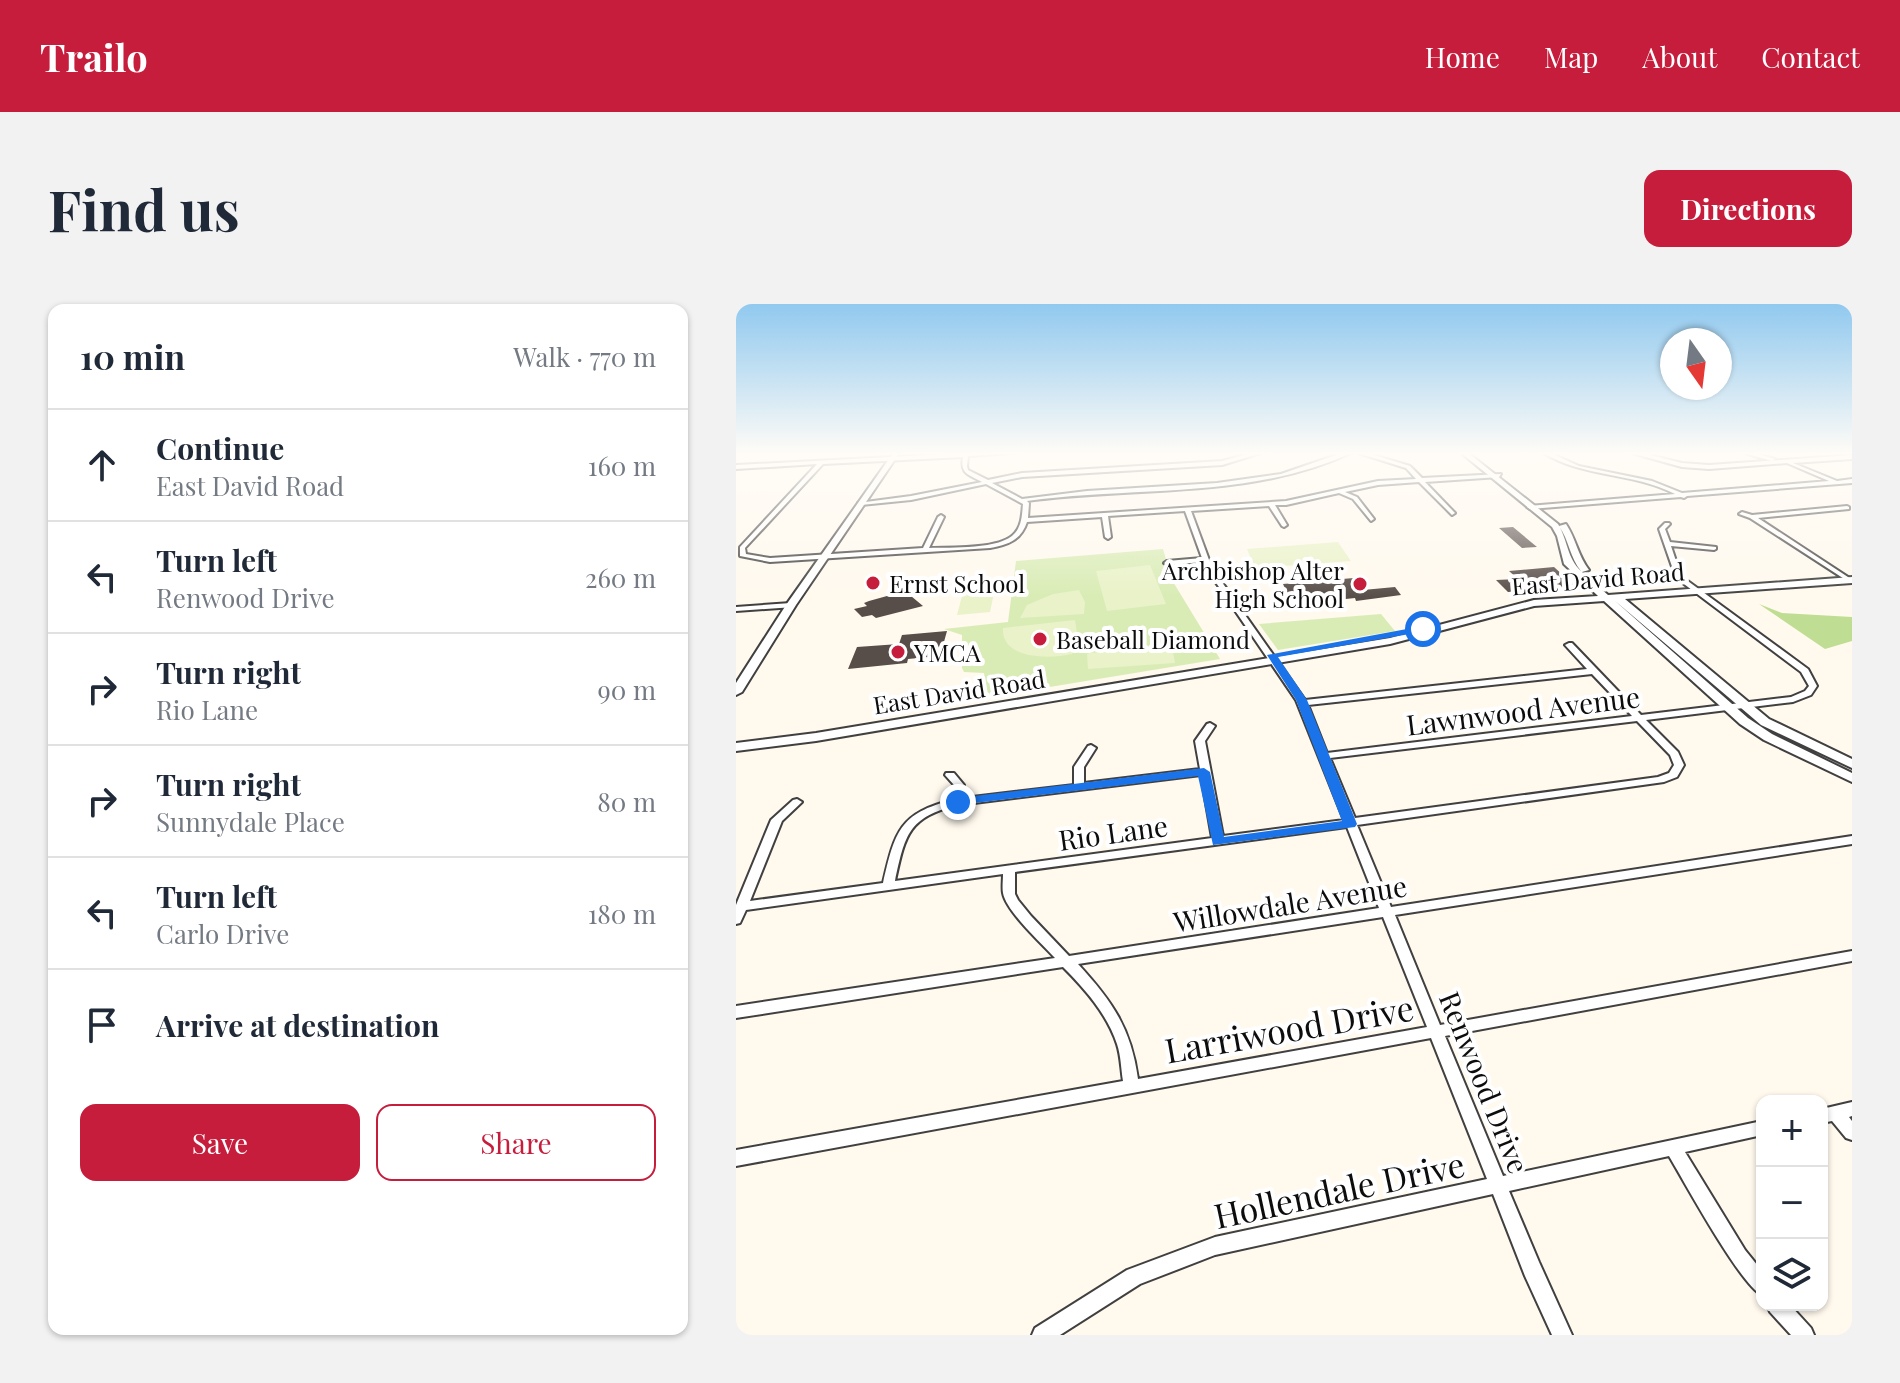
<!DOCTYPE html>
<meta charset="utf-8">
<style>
:root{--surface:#fff;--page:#f2f2f3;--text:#1f2937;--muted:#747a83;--line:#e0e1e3;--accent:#c61d3c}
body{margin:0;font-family:"Playfair Display",serif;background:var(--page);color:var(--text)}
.controls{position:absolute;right:24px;bottom:24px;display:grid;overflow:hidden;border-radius:16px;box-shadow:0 2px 6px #0004}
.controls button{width:72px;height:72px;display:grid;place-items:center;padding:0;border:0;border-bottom:2px solid var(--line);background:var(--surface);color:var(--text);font:40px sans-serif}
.compass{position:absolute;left:924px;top:24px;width:72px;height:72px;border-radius:50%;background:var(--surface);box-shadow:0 2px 6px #0004;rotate:166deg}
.stop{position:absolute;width:24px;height:24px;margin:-18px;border:6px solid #1a73e8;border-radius:50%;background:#fff}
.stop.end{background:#1a73e8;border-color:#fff;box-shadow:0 2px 8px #0008}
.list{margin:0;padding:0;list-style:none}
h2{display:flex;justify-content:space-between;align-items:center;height:104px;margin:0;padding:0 32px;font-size:34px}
h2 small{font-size:26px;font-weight:400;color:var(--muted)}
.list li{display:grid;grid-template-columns:52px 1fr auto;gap:24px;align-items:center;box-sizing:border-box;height:112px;padding:0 32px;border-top:2px solid var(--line)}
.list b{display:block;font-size:30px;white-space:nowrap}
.list p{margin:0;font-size:26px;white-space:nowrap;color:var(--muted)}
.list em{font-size:26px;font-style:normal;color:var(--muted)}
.actions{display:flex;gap:16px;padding:24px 32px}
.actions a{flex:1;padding:18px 0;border:2px solid var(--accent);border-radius:16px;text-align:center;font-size:28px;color:var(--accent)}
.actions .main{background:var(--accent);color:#fff}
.icon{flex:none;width:44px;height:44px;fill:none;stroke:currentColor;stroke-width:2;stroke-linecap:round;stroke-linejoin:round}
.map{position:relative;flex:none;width:1116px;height:1031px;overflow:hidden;border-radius:16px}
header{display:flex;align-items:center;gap:48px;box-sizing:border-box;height:112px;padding:0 40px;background:var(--accent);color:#fff}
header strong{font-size:38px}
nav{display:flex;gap:44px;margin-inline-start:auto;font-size:28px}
.intro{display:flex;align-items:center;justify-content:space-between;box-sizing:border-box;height:192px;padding:0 48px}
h1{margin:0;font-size:56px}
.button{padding:20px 36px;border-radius:16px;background:var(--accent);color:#fff;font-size:28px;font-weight:700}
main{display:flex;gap:48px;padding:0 48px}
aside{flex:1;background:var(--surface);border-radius:16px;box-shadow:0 2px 6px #0004}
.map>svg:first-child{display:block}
.green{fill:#d9ecb5}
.forest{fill:#bfde93}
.pitch{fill:#e9f2c8}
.building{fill:#574d49}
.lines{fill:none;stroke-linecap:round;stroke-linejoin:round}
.minor-casing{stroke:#404040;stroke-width:4}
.tertiary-casing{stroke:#404040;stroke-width:4}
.minor{fill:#fff;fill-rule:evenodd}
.tertiary{fill:#fff;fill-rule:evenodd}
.route{fill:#1a73e8}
.poi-dot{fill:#c61d3c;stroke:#fff;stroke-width:3}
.labels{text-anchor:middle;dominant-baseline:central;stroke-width:8;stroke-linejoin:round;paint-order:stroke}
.far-poi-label{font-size:24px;fill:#0d0d0d;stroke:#fff;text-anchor:start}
.far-street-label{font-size:24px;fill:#0d0d0d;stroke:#fff}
.street-label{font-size:28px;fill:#0d0d0d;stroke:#fff}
.near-street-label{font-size:34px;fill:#0d0d0d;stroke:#fff}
</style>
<header>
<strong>Trailo</strong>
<nav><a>Home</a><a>Map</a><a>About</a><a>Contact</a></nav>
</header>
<div class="intro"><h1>Find us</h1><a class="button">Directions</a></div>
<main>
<aside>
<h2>10 min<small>Walk · 770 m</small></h2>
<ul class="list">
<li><svg class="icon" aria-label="ahead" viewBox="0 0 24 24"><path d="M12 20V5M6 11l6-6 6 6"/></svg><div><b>Continue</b><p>East David Road</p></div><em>160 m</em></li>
<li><svg class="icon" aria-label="left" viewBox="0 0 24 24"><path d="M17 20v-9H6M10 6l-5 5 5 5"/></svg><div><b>Turn left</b><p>Renwood Drive</p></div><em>260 m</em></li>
<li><svg class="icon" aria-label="right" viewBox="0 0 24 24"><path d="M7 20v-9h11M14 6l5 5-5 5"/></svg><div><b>Turn right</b><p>Rio Lane</p></div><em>90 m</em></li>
<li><svg class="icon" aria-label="right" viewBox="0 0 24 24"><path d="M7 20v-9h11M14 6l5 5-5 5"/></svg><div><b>Turn right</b><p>Sunnydale Place</p></div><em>80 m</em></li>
<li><svg class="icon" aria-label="left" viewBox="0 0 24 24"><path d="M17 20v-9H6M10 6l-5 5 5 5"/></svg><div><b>Turn left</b><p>Carlo Drive</p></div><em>180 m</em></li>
<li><svg class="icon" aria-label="arrive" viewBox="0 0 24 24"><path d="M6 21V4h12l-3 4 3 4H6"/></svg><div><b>Arrive at destination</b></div></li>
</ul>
<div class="actions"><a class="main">Save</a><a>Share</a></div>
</aside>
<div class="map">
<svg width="1116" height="1031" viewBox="0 0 1116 1031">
<rect width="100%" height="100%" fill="#fff9ee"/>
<path class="green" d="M427,245l4,14 -3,4 56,92 -232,38 -4,-24 -20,-1 -2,-4v-33l-18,-6 64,-7 8,-61z
M645,310l14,17 -117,19 -19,-26z"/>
<path class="forest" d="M1023,300l23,9 70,4v24l-27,8z"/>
<path class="pitch" d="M602,238l13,19 -96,7 -8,-19z
M414,261l16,39 -59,7 -11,-40z
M260,279l-6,29 -33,3 8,-30z
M343,286l6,12 -1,12 -64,4 7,-13 26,-11z
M339,316l2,13 -5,21c-22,5 -71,6 -69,-26z
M436,341l3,18 -87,6 -1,-15 3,-1z"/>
<path class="building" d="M777,223l24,20 -15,1 -23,-20z
M818,263l22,20 -68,5 -12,-12 22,-1 -9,-8z
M618,274l9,12 32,-3 6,8 -45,6 -1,-3 -28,3 3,5 -20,2 -2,-5 -15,2 -10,-21z
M169,287l18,15 -47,12 -4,-3 -10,2 -8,-8 13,-3 -3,-3 5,-2z
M211,327l-7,25 -32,3 -1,4 -59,6 9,-22 42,-3 3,-9z"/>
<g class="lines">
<defs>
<path id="minor" d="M249,148h39l-56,4 -1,10 1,4 20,10 34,-7 200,-12 33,-9h9l-42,13 -200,12 -30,6 30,16 65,-8 130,-8 64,-9 64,-22h8c-101,48 -218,34 -326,49l2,2 -1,15 258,-17 92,-20 38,-2 -10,-11 -51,-16h9l46,14 12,12 79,-4 -2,3 -74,5 29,30 1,1 -3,2 -33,-33 -41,3 -33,7 12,5 17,22 -3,2 -18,-22 -14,-6 -53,12h-11l12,20 -3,2 -2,-1 -13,-20 -78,5 21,57 93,132 282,-31 -22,-24 4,-2h3l69,72 150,-18 14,-6 4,-5 -8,-14 -125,-94 -17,-49 6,-6h4l1,1 -5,5 5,13 46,5v2l-2,1 -43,-4 10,30 127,93 9,17 -6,9 -18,7 -147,18 32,32 6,13 -7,12 -13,5 -307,43 34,82 461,-71v8l-457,71 45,110 412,-74v10l-407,75 58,140 259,-55v14l-77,17 60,98 17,21v24c-21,-9 -78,-114 -93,-139l-160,35 30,71 33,73h-20l-27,-59 -32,-82 -278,61 -75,29 -80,51h-28l3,-7 92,-58 88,-33 272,-58 -56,-141 -695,128v-16l387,-69c-2,-12 -2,-25 -6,-37 -10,-30 -32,-55 -54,-77l-327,51v-12l319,-48c-13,-14 -49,-47 -52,-65 -1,-5 0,-13 0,-19l-257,36 -6,13 -4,1v-19l35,-85 22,-20 4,-1 5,3 -20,19 -32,80 133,-18c12,-51 16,-70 70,-83l1,-15 -9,-10 1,-2h8l10,12v13l110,-13v-18l14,-21 3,-1 5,3 -12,19v16l116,-14 -5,-28 12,-17 3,-1 5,3 -10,15 18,95 121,-16 -48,-120 -90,-132 -3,-6 -36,3 -3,-2 3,-2 35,-3 -17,-47 -77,5 3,21 -3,2 -3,-2 -3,-20 -75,5c-6,18 -19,23 -37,26l-220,14 -30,-6v-9l77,-83 -81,5v-4zM227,153c-3,17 5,17 19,25l-71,14 -53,7 3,2 50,-5 75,-16 37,20c-1,10 -1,21 -8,29 -14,17 -65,14 -86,15l15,-31 -3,-2 -3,2 -15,31 -153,10 -24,-4 -1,-6 78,-84zM856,370l40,42 -305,37 -19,-48zM901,417l33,34 4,10 -5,8 -11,4 -303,41 -25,-60zM465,471l11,63 -317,43c10,-46 13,-64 63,-76zM611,523l32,81 -310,48 -38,-40 -13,-16 -3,-6v-22zM647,613l44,110 -289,52c-7,-51 -26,-78 -60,-115z
M806,148h6l31,14 73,15 30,12 147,-12 -42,-18 -78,6 -27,-2 -54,-15h10l44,11 27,2 143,-10v4l-59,4 44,18 15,-2v4l-165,13 -3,2 -3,-1 -151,12 -3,-2 1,-1 147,-12c-42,-22 -92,-16 -133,-42z
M1005,148h10l24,7 -3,2z
M1111,202l2,1v2l-91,9 93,61 1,2 -3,1 -99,-64 -11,-4 3,-2 10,3z
M55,299h3v4l-58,4v-4z
M1116,798v14l-3,1 3,4v19l-6,-2 -14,-17 -10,2v-14z
M1031,1001h23l21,23 3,7h-23l-21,-23z"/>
<path id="tertiary" d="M158,148h6l-104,153 -54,87 -6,3v-12l50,-78z
M724,148h7l91,72c10,17 9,34 23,47 -11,-13 -12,-31 -22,-45l7,-2c10,15 12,32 23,46l-7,2 26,23 244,-18v6l-227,16 144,120 83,40v9l-91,-43 -147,-125 134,118 24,16 80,39v9l-88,-42 -24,-16 -136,-123 -70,5 -144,38 -574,97 -80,10v-8l80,-10 574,-95 144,-38 64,-4 -34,-32 -7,-28 -5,-9z"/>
</defs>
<use href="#minor" class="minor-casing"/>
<use href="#tertiary" class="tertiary-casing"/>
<use href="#minor" class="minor"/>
<use href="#tertiary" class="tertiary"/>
</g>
<linearGradient id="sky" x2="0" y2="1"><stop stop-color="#91c9ef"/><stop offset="0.51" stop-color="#fffcf7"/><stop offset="1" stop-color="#fffcf7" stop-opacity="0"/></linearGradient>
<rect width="1116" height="293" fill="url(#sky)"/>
<path class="route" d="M687,322l4,5 -149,26 29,43 50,124 -2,3 -142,18 -15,-69 -240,29 -7,-3 7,-4 246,-30 6,4 14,65 118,-16 -46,-121 -29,-45z"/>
<g class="poi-dot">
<circle cx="137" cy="279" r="8"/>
<circle cx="624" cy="280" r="8"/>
<circle cx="304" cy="335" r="8"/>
<circle cx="162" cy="348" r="8"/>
</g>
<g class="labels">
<g class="far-poi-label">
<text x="608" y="266" text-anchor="end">Archbishop Alter<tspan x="608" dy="28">High School</tspan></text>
<text x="153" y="279">Ernst School</text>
<text x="320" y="335">Baseball Diamond</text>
<text x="178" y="348">YMCA</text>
</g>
<g class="far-street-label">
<text transform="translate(862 274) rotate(-5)">East David Road</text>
<text transform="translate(223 387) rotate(-9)">East David Road</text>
</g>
<g class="street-label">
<text transform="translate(787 406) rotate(-7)">Lawnwood Avenue</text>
<text transform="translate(377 528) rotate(-8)">Rio Lane</text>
<text transform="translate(554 599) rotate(-9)">Willowdale Avenue</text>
<text transform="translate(749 778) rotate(68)">Renwood Drive</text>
</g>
<g class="near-street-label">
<text transform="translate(553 724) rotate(-10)">Larriwood Drive</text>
<text transform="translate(603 885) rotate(-12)">Hollendale Drive</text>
</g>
</g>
</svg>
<div class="controls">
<button>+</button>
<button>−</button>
<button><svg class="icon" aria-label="layers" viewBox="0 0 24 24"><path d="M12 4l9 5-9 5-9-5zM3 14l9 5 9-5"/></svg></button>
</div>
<svg class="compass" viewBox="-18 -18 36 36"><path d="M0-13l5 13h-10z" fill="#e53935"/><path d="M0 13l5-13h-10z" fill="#747a83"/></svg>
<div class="stop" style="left:687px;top:325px"></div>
<div class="stop end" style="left:222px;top:498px"></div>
</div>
</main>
